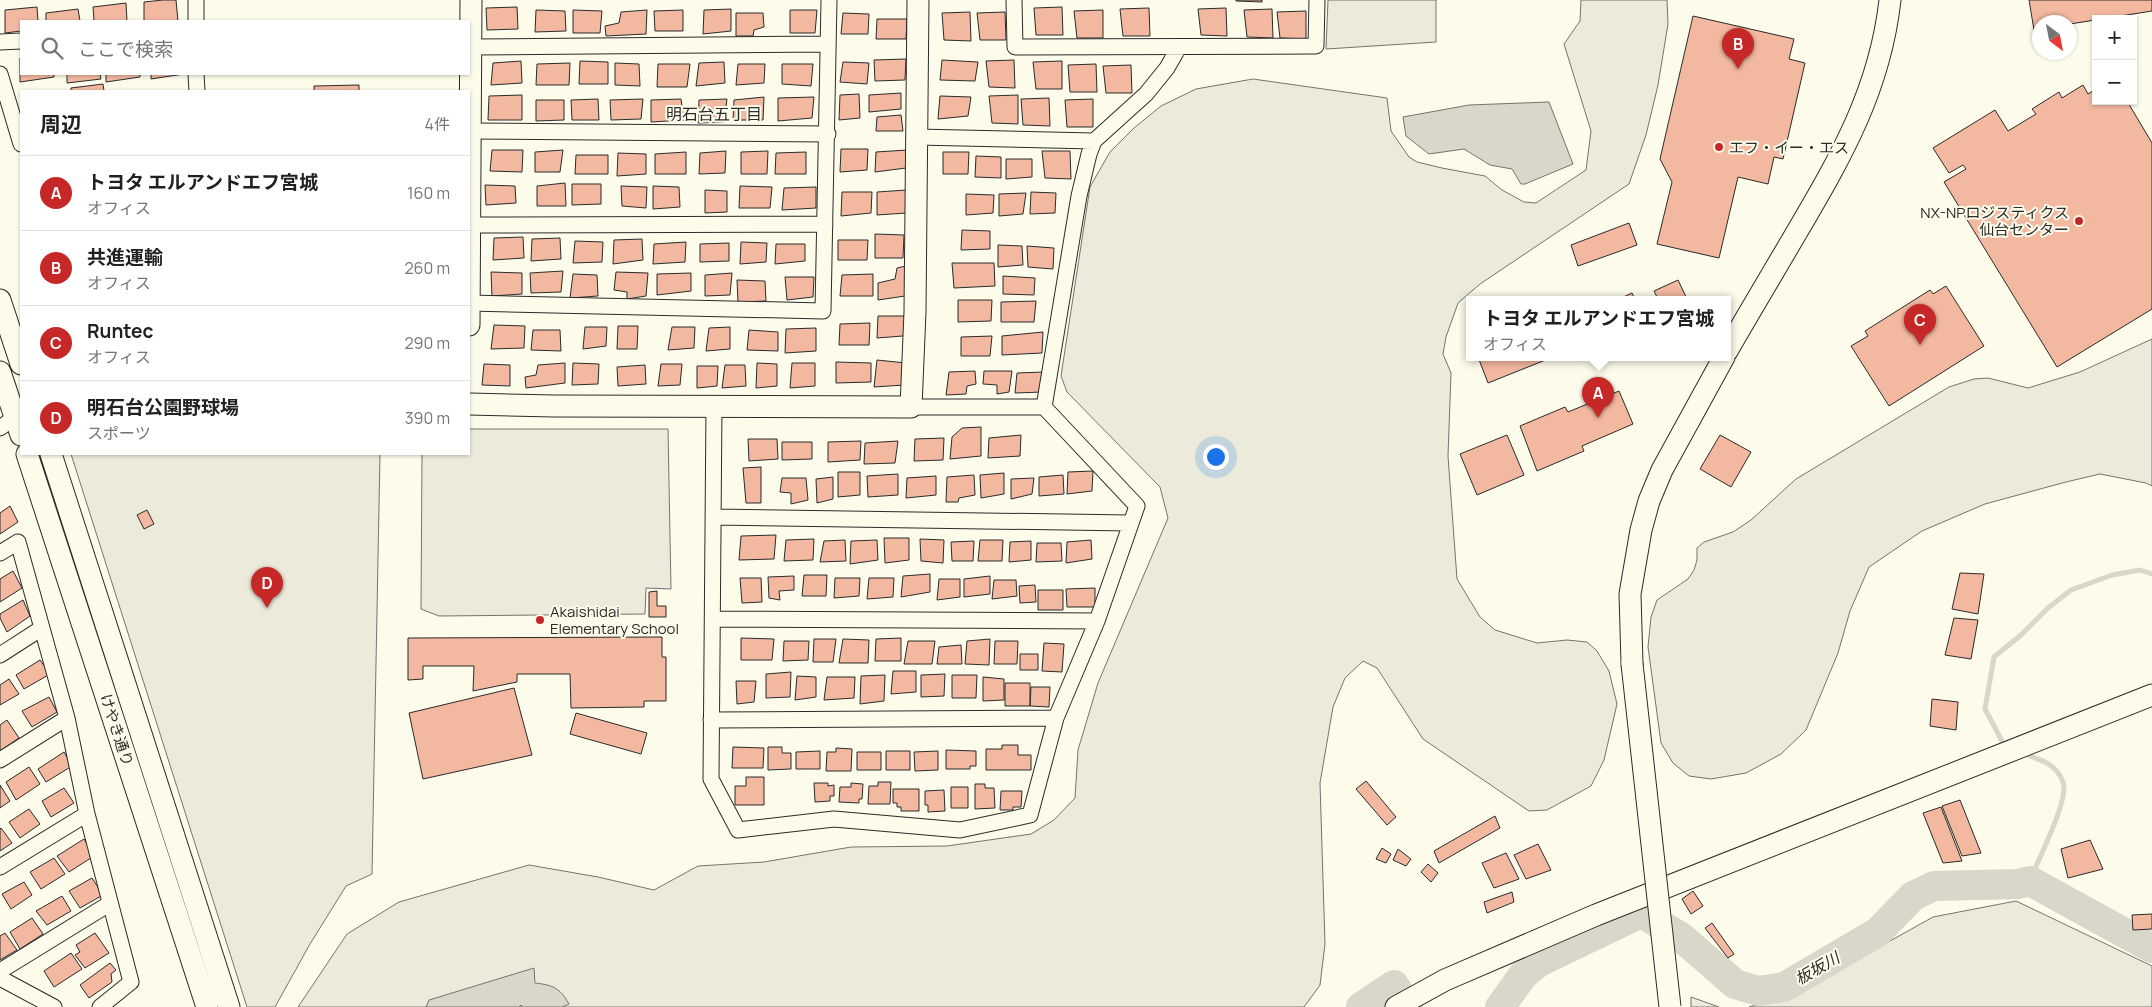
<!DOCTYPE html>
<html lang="ja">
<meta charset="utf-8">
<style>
:root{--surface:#fff;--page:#f2f2f2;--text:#202124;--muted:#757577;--line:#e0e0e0;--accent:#c62828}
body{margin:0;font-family:Manrope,"Noto Sans JP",sans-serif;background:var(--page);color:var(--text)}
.controls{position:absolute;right:15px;top:15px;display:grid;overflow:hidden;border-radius:0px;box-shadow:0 1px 4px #0004}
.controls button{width:45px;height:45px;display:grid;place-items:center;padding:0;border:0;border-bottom:1px solid var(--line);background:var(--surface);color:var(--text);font:25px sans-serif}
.compass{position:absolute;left:2032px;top:15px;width:45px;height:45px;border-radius:50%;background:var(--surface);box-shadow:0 1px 4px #0004;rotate:148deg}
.you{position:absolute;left:1215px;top:456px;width:18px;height:18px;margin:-12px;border:4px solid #fff;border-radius:50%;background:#1a73e8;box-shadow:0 0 0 8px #1a73e833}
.badge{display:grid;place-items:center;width:32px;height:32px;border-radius:50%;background:var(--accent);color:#fff;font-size:16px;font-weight:700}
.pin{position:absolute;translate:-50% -41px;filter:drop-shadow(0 1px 2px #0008)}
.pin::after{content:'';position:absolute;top:26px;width:18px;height:15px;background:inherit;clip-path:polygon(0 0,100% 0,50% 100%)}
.popup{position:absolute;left:1466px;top:296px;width:265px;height:65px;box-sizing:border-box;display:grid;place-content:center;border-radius:0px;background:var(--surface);filter:drop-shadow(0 1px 4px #0005);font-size:16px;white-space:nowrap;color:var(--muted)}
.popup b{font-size:19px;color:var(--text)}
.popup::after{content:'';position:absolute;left:50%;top:100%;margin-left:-10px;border:10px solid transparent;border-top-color:var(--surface)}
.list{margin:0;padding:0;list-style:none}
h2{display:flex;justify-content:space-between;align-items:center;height:65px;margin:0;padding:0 20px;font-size:21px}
h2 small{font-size:16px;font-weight:400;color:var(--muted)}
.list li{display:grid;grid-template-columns:32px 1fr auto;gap:15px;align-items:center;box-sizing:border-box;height:75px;padding:0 20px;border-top:1px solid var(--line)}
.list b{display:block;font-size:19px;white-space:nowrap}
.list p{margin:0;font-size:16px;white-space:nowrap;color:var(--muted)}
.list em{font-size:16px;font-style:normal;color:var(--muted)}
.icon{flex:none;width:28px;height:28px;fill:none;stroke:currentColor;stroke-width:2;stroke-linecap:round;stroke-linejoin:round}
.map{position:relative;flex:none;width:2152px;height:1007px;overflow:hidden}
.search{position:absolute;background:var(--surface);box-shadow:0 1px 4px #0004;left:20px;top:20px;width:450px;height:55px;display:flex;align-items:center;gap:12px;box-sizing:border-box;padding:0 18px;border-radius:0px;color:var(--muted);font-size:19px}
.panel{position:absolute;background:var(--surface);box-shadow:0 1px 4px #0004;left:20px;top:90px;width:450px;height:365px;border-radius:0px}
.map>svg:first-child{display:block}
.green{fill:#ecebdb;stroke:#74746e}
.water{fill:#d8d7c9;stroke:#74746e}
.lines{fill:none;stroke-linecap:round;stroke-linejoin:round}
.stream{stroke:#d8d7c9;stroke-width:5}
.river{stroke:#d8d7c9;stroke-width:30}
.building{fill:#f2b8a0;stroke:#2b2b2b}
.street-casing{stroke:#2b2b2b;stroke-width:17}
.secondary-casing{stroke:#2b2b2b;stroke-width:23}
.street{stroke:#fdfbea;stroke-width:15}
.secondary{stroke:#fdfbea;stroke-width:21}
.secondary-bridge-casing{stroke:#2b2b2b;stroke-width:23;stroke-linecap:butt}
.secondary-bridge{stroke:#fdfbea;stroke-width:21}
.poi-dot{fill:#c62828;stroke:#fdfbea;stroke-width:2}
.labels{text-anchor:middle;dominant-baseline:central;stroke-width:4;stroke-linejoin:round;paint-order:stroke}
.poi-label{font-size:15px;fill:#2b2b2b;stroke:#fdfbea;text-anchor:start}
.street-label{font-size:15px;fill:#2b2b2b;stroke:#fdfbea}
.neighbourhood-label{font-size:16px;fill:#2b2b2b;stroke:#fdfbea}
.water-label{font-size:16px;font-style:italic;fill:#2b2b2b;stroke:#fdfbea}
</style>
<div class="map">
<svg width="2152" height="1007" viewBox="0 0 2152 1007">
<rect width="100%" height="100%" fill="#fdfbea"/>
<path class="green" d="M1328,0h108v42l-110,7z
M1581,0h86l1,24 -10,61 -12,50 -17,49 -149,100 -22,19 -12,34 -3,17 8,19 -3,83 9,123 23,38 15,13 42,13 30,-3 20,2 10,9 12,20 8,33 -13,56 -13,26 -44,24 -18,1 -106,-72 -46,-71 -14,-7 -18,17 -12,29 -13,76 5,161 -5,41 -16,22h-1006l49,-73 52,-32 130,-37 69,12 56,13 44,-24 66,-4 87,-15 96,-1 84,-12 23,-14 21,-22 3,-48 20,-67 70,-165 -8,-31 -93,-95 -6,-16 29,-189 20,-35 24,-24 27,-22 35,-17 57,-10 134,19 4,33 18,26 8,5 25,6 43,8 17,14 22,12 12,1 50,-33 5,-39 -27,-87 16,-23z
M2152,339v147l-6,-3 -46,-9 -34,8 -81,22 -63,27 -53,36 -19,44 -12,42 -32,77 -25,24 -35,19 -35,6 -22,-3 -16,-13 -12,-20 -13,-96 3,-30 6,-17 31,-21 6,-9 3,-10v-12l7,-6 29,-10 18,-12 45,-41 153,-92 25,-8 14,-1 40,10 52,-16z
M469,429h199l3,160 -25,-1 -1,26 -206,2 -18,-7 1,-155h47z
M71,454h309l-8,420 -26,12 -36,58 -35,63h-28z
M2016,901l136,65v41h-403l46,-13 138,-77z
M1691,997l28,10h-28z"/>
<path class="water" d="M1549,102l24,62 -48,20h-4l-9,-15 -22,-4 -26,-16 -35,5 -23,-18 -3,-19 66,-12z
M534,968l1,15c18,2 25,5 34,21l-7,3h-39l-2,-2 -2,2h-93l3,-7z"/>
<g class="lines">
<path class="stream" d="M2002,741l-17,-32 9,-52 27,-22 27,-27 23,-18 41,-15 28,-5 12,4
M2027,755c15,5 30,10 36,27 7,17 -26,79 -33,99"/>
<path class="river" d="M1361,1007l33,-22 14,22
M1500,1007l24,-33 15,-12 102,-49 40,24 54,47 23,7 26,-4 94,-55 35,-36 21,-10 84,-2 12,-3 122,67"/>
</g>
<path class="building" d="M163,0h13l2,21h-34v-19z
M1236,0h26v2l-26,-1z
M2029,0h123v11l-82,13v-2h-30v7l-6,1z
M126,3l1,18h-33l-1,-14z
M37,7l1,14h-17v10l-16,2v-23z
M517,7l1,22 -31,1 -1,-22z
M1062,7l1,28h-27l-2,-27z
M1149,8l1,28h-27l-3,-27z
M1226,8l1,28 -26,-1 -3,-26z
M78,9l2,12h-34v-8z
M731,9v22l-28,3 1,-24z
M1272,9l1,29 -26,-1 -3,-27z
M536,10l29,1 1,20 -31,1z
M573,10l29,1 -2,22h-27z
M647,10l-1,24 -40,2 -1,-10 14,-3 2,-11z
M683,10v21h-28l-1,-20z
M790,10h27l-2,23h-25z
M1103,10v28h-26l-3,-27z
M1306,11v28l-26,-1 -3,-26z
M970,12l1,29 -27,-1 -2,-27z
M1005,12l1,28h-26l-3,-27z
M736,13h27l1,14 -10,3 -1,6h-17z
M843,13l26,1 -1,20h-27z
M1693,16l101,23 -5,20 16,4 -22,96 -9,-2 -6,27 -30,-7 -19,81 -62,-14 15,-62 -12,-23z
M877,19h30l-1,20h-30z
M20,58h1v16h33v3l-34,5z
M906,59l-1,21 -30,1 -1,-21z
M942,60l36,2 -3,19 -35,-1z
M1014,60l1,28 -26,-1 -3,-26z
M521,61l1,22 -31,2 2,-22z
M580,61l28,1v22h-29z
M1062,61v28h-26l-3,-27z
M724,62l1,21 -29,3 3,-23z
M843,62l26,1 -2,21 -27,-2z
M570,63l-1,22h-33l1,-21z
M615,63l24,1 1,22 -25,-1z
M658,64h32l-3,23h-30z
M738,64h27l-1,19 -28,2z
M782,64h31l-2,22 -29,-2z
M1096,64l1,28h-27l-2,-27z
M1131,65l1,28h-26l-3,-27z
M67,74h33l1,5 -34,4z
M106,74h34v3l-34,5z
M151,74h33l-33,5z
M103,84l1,7h-33v-3z
M359,85v6h-45v-5z
M2083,85l5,9 8,-5v12h31l25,42v166l-95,58 -113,-185 22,-13 -3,-4 -14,8 -16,-25 62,-38 13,21 28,-17 -4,-5 27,-17 3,6z
M901,93v16l-32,3v-17z
M859,94l1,24 -21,2 1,-25z
M522,95v25h-34l1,-24z
M1018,95v29l-26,-1 -3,-27z
M940,96l31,1 -3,19 -30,3z
M764,97l-1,23h-30l1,-20z
M814,97l-2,21 -34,3v-23z
M1049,98l1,28 -27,-1 -2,-26z
M598,99l1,21h-27l-1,-20z
M643,99l-2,20 -30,1 -1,-20z
M681,99l3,21 -33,2v-22z
M727,99l-3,23 -26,1 1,-23z
M1093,99v28h-26l-2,-27z
M536,100h28v20l-28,1z
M901,115l2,16h-27l1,-14z
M841,149h27l-1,21 -27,2z
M492,150h31l-1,22 -32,-1z
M563,150l-3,22h-25v-20z
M907,150l-1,18 -31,4 1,-20z
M726,151l-1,22 -26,1 1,-21z
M768,151l-1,23h-26v-22z
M1042,151h28l1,28 -26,-1z
M686,152v22h-31v-20z
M806,152v22h-31l1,-21z
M943,152h26l-1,22h-25z
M618,153l28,1v20l-29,2z
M576,155h32v19h-33z
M976,156l25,1v21l-26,-1z
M1006,159h26v18l-26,2z
M565,183l1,23h-29v-20z
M572,184h29v20l-29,1z
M485,185l30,1 1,17 -30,2z
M621,186l26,1 -1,21 -24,-2z
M653,186l26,1 1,20 -27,2z
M740,186l32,1 -2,21h-31z
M816,187v21l-34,2 2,-22z
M705,190l22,1v21l-22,1z
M906,190v23l-29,2v-23z
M842,192h30l-1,21 -30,3z
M1031,192l25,1 -1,20 -25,1z
M1026,193l-3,21 -24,2v-22z
M966,194l28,1 -1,18 -27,2z
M1629,223l8,22 -59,21 -7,-21z
M962,230l28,1v18l-29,1z
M875,234l29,1 -1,23h-28z
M523,237l1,21 -31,2 1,-22z
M560,238l1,21 -30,2 1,-22z
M642,239l1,21 -30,4 1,-24z
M838,240h30l-1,20h-29z
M575,241l28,1 -1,20 -29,1z
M686,242l-1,20 -32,2 1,-20z
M741,242l26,1 -1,19 -26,2z
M729,243v18l-29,1v-18z
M776,244h29v17l-30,3z
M998,245l24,1 1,19 -25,2z
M1027,246l27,2 -1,21 -25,-2z
M952,263h42l1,23 -41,2z
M906,266l-1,30 -27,4v-17l17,-4 2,-11z
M563,271l-2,21 -30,1 -1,-20z
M491,272l31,1v21l-30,2z
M616,272l32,1 -2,23 -19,3v-7l-13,-2z
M691,273v18l-34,4v-21z
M732,273l-2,22 -25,1v-21z
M573,274l24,1 1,21 -28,2z
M873,274v22h-33l2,-21z
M1003,276l32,2 -1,17 -31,-1z
M785,277h29l-1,20 -26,3z
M737,280l28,1 1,20 -28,1z
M1678,280l9,19h-29l-4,-8z
M1946,286l38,60 -95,60 -38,-60 17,-10 -3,-5 65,-41 3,4z
M1632,293l3,6h-16z
M958,300h34l-1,21 -33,1z
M1036,301l-2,21h-33v-20z
M878,316h29l-4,20 -26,2z
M870,323l-1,22h-30l1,-21z
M494,325l31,1 -1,22 -33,1z
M618,326h20l-1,23h-20z
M585,327h22l-1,19 -23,3z
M672,327h23l-1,21 -26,2z
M730,327v22l-24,2 3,-23z
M816,328v23l-31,2 1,-24z
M533,330h27l1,21 -30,-1z
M749,330l29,2v19l-31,-1z
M1043,332l-1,21 -40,2v-19z
M992,336l-2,20h-29v-19z
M1478,357h75l-65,26z
M877,360l29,3 -2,22 -30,2z
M836,362l35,1v19l-35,1z
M565,363v20l-39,5 -1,-11 11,-2 2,-10z
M573,363l26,1 -1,20 -26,1z
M757,363l20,1v22l-21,2z
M792,363h23v23l-25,2z
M484,364l26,1v21l-28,-1z
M661,364h21l-2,21 -22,1z
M645,365l1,19 -28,2 -1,-19z
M725,365h20l1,21 -24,2z
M697,366h21l-1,20 -20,2z
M975,371l1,13 -9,2 -1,8 -20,1 3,-23z
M984,371h28l-3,21 -12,2v-9l-14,-1z
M1044,372l-1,20 -28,1 2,-20z
M1619,391l14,33 -51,22 2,5 -47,20 -17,-45 45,-19 3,5z
M981,427v29l-31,3 2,-22 10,-9z
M1021,435l-1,21 -32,2 1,-20z
M1507,435l17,40 -47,20 -17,-41z
M1720,435l31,17 -20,35 -31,-18z
M944,438l-1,22 -29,1 1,-22z
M748,439h29l1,20 -29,2z
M861,441l-1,19 -32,2v-20z
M898,441l-3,22 -31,1 1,-21z
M782,442h30v17l-30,1z
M761,467v36h-15l-3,-35z
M1093,471l-1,20 -25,3 1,-22z
M838,472h22v23l-22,2z
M1004,473v21l-23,4 -1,-23z
M898,474v21l-30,2 -1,-21z
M974,475l1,20 -16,3 -1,4h-12l1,-25z
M1063,475l1,19 -25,2v-19z
M936,476v19l-30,3 1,-20z
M833,477v22l-16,4 -1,-24z
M782,478h24l2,22 -17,4v-11l-11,-1z
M1034,478l-2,16 -21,5v-20z
M10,506l8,16 -18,12v-21z
M147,510l7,14 -10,5 -7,-14z
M776,535l-2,24 -35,1 2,-24z
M884,538h25v22l-24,3z
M814,539l-1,21 -29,1 2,-21z
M920,539l24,1 -1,23 -22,-2z
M845,540l1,21 -26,1 4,-21z
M877,540l1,20 -28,4 1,-23z
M980,540h23l-1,21h-24z
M1091,540l1,19 -26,4 1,-21z
M974,541l-1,20h-21l-1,-19z
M1031,541v19l-22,2 1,-20z
M1037,543h24l1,18 -26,1z
M13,571l9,17 -22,14v-23z
M1960,573l24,1 -6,40 -26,-5z
M930,574v18l-29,5 2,-21z
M804,575h23l-1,21h-24z
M794,576v14l-15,1 1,9 -11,-2 -1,-21z
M990,576v18l-26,3v-18z
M740,578h21l1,24 -20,1z
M835,578h25l-1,18 -25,2z
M869,578h25l-1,19 -26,2z
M939,579h21v18l-23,3z
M994,580h22l1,16 -25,3z
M1035,585l1,17 -16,1 -1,-17z
M1095,588v19h-28l-1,-18z
M1038,590h25v20h-25z
M657,591v15h9v11h-17v-25z
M23,600l7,16 -23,16 -7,-14v-4z
M1954,618l24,2 -7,39 -26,-4z
M662,637v20h4v44h-22v6l-73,1 -1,-34h-53v8l-44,9 1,-25h-51v13l-15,1v-42z
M741,638l33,1 -2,21h-31z
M901,638v23h-26l1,-22z
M814,639h22l-3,23h-20z
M843,639l26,1 -1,23h-29z
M990,639l-1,26 -24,-1 2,-23z
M784,641h25l-1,19 -25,1z
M908,641h27l-3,23h-28z
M995,641h23l-1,23h-23z
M1044,643l20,1 -2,28 -20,-1z
M961,645l1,19h-25l2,-17z
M1020,654h18v16h-18z
M40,660l10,14 -26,15 -8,-14z
M893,671h23v21l-25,2z
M791,672l-1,25 -24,1v-24z
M945,674l-1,22 -23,1v-22z
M885,675l-1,26 -24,3 1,-28z
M952,675h25l-1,23h-24z
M797,676l19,1v20l-21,3z
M827,677h28l-1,21 -30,2z
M983,677l21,2v21l-21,1z
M9,679l10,15 -19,11v-20z
M736,681h20l-2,21 -17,2z
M1005,683h25v23h-25z
M1031,687h19l-1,20 -19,-1z
M514,688l18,67 -109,24 -14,-66z
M49,697l8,15 -25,15 -10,-16z
M1932,699l26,3 -2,28 -26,-4z
M576,713l71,20 -6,21 -71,-20z
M7,720l12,18 -19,13v-26z
M1002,745h16v10h13v15h-45v-21h16z
M733,747l31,1 -1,20h-31z
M768,747h14v6h9v16l-23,1z
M836,748l16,1 -1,22h-25l1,-19h9z
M946,750l30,1v15h-6v3h-24z
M820,751v18h-24v-17z
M886,751h24v19h-24z
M938,751v19l-23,1 -1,-19z
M64,752l8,14 -26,16 -8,-13z
M857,752h24v18h-24z
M29,767l11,17 -24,16 -10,-18z
M746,777h18v28h-29v-19h11z
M1366,781l30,36 -9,8 -31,-36z
M878,782h13l-1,22h-22l1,-18h9z
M814,783h14v3l6,-1v11h-4v5l-15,1z
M851,783l12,1 -1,15h-3v4l-20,-1 1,-15h11z
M975,784h10v4h9l1,20 -20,1z
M0,785l10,16 -10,7z
M951,787h17v21h-17z
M64,788l10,15 -23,14 -9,-16z
M893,789h26v22h-18v-4h-4v-4h-4z
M944,790l1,21 -17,1v-7h-3v-14z
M1001,791h21l-1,16h-8v3h-13z
M1960,800l21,53 -19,3 -20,-50z
M1941,807l21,54 -19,2 -20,-50z
M29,809l11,15 -20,14 -11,-16z
M1495,816l5,12 -61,35 -5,-12z
M1,828l11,15 -12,8v-22z
M84,839l10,17 -25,16 -12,-16z
M2090,840l13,29 -35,9 -7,-29z
M1538,844l13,26 -25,9 -12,-24z
M1382,848l9,6 -5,9 -10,-4z
M1398,849l13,10 -5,7 -13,-6z
M1506,853l13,26 -25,9 -12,-25z
M54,858l11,16 -24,15 -11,-17z
M1428,864l10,9 -7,9 -10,-10z
M92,878l11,17 -23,13 -11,-17z
M24,882l8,13 -21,14 -9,-15z
M1693,891l10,15 -12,8 -9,-15z
M1512,892l2,10 -27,11 -3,-11z
M62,896l9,15 -24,14 -11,-14z
M2152,914v15l-19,1 -1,-15z
M32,918l11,16 -23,15 -10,-17z
M1712,923l22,31 -6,4 -23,-30z
M5,933l12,17 -17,10v-24z
M95,933l14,20 -24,15 -10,-13 5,-3 -4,-7z
M71,953l11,16 -28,18 -10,-16z
M110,963l6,7 -5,4 1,8 -23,16 -9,-13z"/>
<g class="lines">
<defs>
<path id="street" d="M196,0v21
M1014,0l1,47 301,-1 1,-46
M0,42l21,-1
M471,47l357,-3
M0,74l21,70
M196,74l1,17
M469,131l359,3
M916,137l178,4
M470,225l355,-1
M469,303l354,8 6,-311
M714,406l-3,373 27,51 96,-11 126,11 70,-15 26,-97 41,-97 40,-115 -93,-99h-133
M1044,407l35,-211 10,-42 5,-13 52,-47 21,-26 12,-21
M0,428l15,-11
M714,517l416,6
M0,553l18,-11 49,176 20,96 44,168 -31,25
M714,619l383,2
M0,655l42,-27
M711,720l345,-2
M0,760l67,-42
M0,867l87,-53
M0,971l109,-67
M0,978l54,29"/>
<path id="secondary" d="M0,300l21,64
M469,325l2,-325
M1727,351c23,-40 47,-80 71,-121 44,-75 82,-141 92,-230
M0,372l21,63
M469,404l85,2 357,1 4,-95 3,-312
M27,454l180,553
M51,454l178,553
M1632,664l-2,-70 11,-64 8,-29 13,-31 62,-113
M1396,1007l49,-27 151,-65 556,-220"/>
</defs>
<use href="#street" class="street-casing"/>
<use href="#secondary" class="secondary-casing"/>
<use href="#street" class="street"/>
<use href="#secondary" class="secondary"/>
<defs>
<path id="secondary-bridge" d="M1632,664l38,343"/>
</defs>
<use href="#secondary-bridge" class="secondary-bridge-casing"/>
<use href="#secondary-bridge" class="secondary-bridge"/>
</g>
<g class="poi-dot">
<circle cx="1719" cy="147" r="5"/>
<circle cx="2079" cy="221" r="5"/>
<circle cx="540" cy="620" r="5"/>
</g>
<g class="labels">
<g class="poi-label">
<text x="1729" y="147">エフ・イー・エス</text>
<text x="2069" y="212" text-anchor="end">NX-NPロジスティクス<tspan x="2069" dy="17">仙台センター</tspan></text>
<text x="550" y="611">Akaishidai<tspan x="550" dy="17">Elementary School</tspan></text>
</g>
<g class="street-label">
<text transform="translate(117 730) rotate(72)">けやき通り</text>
</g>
<g class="neighbourhood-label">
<text x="714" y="114">明石台五丁目</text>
</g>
<g class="water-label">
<text transform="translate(1817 968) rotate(-30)">板坂川</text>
</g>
</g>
</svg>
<div class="controls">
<button>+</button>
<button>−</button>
</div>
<svg class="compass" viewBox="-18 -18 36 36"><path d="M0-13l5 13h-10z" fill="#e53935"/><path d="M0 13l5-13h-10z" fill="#757577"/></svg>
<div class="you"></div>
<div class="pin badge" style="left:1598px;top:418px">A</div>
<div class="popup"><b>トヨタ エルアンドエフ宮城</b>オフィス</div>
<div class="pin badge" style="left:1738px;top:69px">B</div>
<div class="pin badge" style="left:1920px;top:345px">C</div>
<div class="pin badge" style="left:267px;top:608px">D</div>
<div class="search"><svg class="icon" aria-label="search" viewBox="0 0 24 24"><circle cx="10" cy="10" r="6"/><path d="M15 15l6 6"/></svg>ここで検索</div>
<section class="panel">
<h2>周辺<small>4件</small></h2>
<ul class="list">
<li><span class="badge">A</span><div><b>トヨタ エルアンドエフ宮城</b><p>オフィス</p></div><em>160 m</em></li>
<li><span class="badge">B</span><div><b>共進運輸</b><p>オフィス</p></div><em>260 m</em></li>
<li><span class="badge">C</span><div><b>Runtec</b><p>オフィス</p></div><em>290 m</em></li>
<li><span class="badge">D</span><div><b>明石台公園野球場</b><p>スポーツ</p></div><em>390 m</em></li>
</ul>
</section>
</div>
